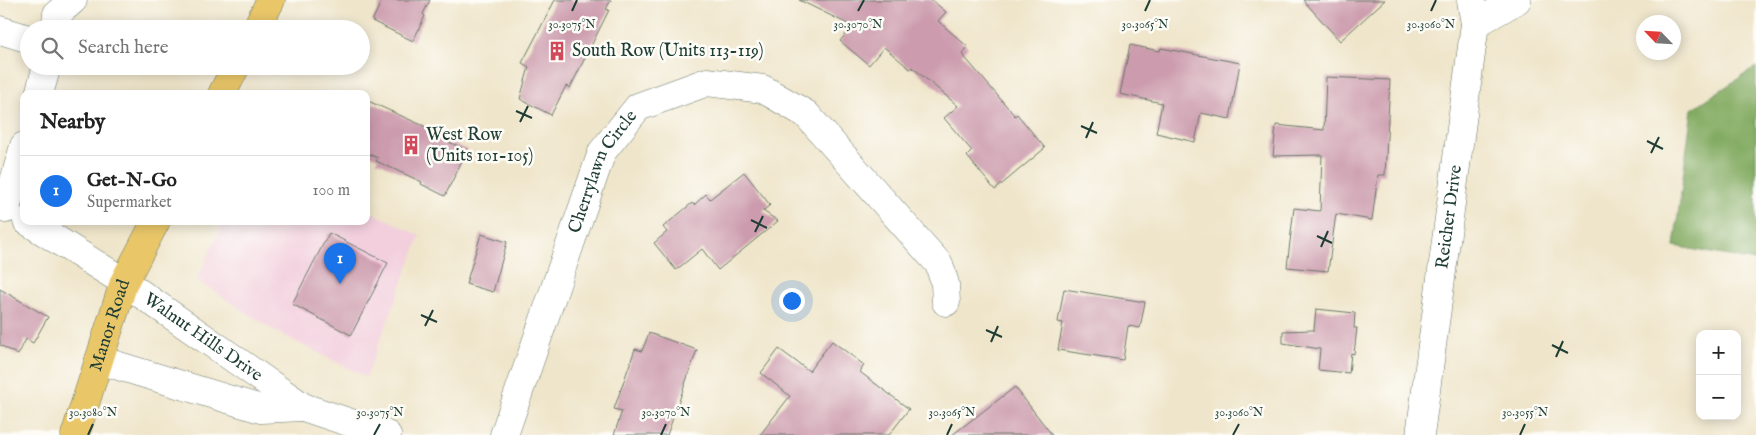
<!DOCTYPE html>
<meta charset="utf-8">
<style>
:root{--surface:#fff;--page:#f6f6f6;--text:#222;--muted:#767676;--line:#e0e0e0;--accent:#1a73e8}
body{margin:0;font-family:"IM FELL English",serif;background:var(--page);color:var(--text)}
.controls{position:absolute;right:15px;bottom:15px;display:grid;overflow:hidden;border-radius:10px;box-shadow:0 2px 12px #0003}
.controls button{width:45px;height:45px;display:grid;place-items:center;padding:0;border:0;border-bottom:1px solid var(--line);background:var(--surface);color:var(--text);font:25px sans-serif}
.compass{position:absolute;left:1636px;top:15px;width:45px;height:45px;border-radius:50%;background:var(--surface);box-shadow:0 2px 12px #0003;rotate:295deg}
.you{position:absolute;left:791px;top:300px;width:18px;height:18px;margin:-12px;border:4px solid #fff;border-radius:50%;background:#1a73e8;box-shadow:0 0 0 8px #1a73e833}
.badge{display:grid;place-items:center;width:32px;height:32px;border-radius:50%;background:var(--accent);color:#fff;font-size:16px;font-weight:700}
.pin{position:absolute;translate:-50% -41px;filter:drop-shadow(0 1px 2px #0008)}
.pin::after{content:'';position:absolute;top:26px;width:18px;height:15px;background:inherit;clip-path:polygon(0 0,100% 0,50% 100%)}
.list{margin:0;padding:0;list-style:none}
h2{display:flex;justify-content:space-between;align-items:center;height:65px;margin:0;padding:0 20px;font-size:21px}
h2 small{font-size:16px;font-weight:400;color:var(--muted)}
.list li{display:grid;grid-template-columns:32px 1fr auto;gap:15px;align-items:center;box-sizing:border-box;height:70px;padding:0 20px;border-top:1px solid var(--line)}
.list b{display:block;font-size:19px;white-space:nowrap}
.list p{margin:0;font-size:16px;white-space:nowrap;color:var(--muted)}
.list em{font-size:16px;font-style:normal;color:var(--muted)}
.icon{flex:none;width:28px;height:28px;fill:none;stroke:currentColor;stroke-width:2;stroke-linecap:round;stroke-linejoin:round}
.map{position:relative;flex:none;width:1756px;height:435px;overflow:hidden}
.search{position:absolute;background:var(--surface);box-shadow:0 2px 12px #0003;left:20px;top:20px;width:350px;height:55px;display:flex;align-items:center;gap:12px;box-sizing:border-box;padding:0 18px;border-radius:28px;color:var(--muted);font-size:19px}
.panel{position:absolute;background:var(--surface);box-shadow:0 2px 12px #0003;left:20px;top:90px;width:350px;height:135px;border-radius:10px}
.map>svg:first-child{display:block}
.built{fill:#f3cfde}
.forest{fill:#83ab62;stroke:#51744b}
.building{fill:#cc9bad}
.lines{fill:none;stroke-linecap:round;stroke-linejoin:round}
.minor-casing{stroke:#687868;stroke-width:29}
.major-casing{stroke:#687868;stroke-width:29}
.minor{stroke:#fff;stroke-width:28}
.major{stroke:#e9c769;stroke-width:28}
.ticks{fill:none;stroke:#1f3d34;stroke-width:2}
.labels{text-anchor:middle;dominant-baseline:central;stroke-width:5;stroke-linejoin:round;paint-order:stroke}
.poi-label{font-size:18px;fill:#1f3d34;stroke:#fdfcf7;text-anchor:start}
.street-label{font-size:18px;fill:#1f3d34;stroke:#fdfcf7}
.ticks-label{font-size:12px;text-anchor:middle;fill:#1f3d34;stroke:#fdfcf7;stroke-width:5;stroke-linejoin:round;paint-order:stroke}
</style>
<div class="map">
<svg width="1756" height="435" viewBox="0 0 1756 435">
<rect width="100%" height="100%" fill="#fdfcf7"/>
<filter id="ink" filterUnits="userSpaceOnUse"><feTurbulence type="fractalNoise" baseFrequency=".02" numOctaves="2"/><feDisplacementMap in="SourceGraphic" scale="10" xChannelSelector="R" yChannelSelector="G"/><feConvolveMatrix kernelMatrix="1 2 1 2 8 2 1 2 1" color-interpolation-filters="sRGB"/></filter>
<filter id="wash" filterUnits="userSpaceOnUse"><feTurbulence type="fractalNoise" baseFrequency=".0096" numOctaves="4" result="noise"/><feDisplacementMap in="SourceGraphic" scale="20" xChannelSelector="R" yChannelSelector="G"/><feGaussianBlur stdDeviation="1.12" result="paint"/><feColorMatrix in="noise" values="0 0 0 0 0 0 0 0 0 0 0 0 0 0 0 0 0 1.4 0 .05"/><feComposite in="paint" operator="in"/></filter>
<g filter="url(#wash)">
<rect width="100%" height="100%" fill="#efe5ca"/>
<path class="built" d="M366,209l54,27 -54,141 -91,-46 -78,-51 27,-59h142z"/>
<path class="forest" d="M1756,67v194l-82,-15 18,-137z"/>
<g id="blocks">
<path class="building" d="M382,0h48l-7,14 2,2 -12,25 -41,-20z
M555,0h56l-5,9 3,1 -39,78 -4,-2 -15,29 -31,-16 9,-32 -7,-4z
M799,0h133l14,12 -8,9 30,26 -6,7 53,62 2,-2 28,34 -50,42 -28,-34 5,-5 -28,-33 14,-12 -46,-39 -2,2 -26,-22 -15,18 -29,-24 12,-15z
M1303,0h82l-45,41z
M1130,45l30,6 1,-3 79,15 -10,56 -29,-6 -6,29 -39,-9 6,-30 -42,-9z
M1326,77l64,3 -5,95h-7l-6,45 -36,-6 -8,57 -41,-4 7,-59 26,3 2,-56 -49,1 3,-31 48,5z
M366,100l80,36 -2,4 23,10 -22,46 -24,-12 1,-2 -46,-21 2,-3 -12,-5z
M744,172l26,33 -7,6 15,10 -60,49 -16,-21 -26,21 -22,-27 13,-11 -4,-5 29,-24 2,2 12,-11 4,5z
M329,233l59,30 -37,72 -59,-31z
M481,234l26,8 -14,50 -27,-8z
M0,289l48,28 -15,26 -7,-4 -8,16 -18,-10z
M1064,289l81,13 -5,26 -12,-2 -5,34 -65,-10 5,-27 -5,-1z
M1316,309l39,4 -1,15h3l-3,26 -3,-1 -2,20 -31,-3 2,-21 -37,-6v-12l31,-1z
M649,333l48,17 -30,85h-53l8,-24 -8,-2 21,-60 7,2z
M832,341l32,24 -4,7 49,37 -20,26h-129l30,-39 -29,-23 18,-24 30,22z
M1015,387l37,48h-100z"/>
</g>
</g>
<g filter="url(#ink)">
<use href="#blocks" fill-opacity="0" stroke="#687868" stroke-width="1"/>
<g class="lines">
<defs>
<g id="minor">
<path d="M1475,24l42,-24"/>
<path d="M55,29l2,-15 16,-14"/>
<path d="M0,30l29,9"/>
<path d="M39,94l8,-28"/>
<path d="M6,209l18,-63"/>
<path id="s1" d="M27,221l97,61 179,125 84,28"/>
<path d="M99,360l162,49 42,-2"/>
<path id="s2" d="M504,435l98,-283 36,-45 69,-25 56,7 43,25 133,150 6,20 1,18"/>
<path id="s3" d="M1420,435l55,-411 -4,-24"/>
</g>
<g id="major">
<path d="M256,29l15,-29"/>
<path d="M222,94l14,-28"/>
<path id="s4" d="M75,435l49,-153 32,-61"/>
</g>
</defs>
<use href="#minor" class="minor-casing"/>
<use href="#major" class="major-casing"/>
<use href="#minor" class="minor"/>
<use href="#major" class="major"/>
</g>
</g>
<path class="ticks" d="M572,11l5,-11M858,11l6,-11M1145,11l5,-11M1431,11l5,-11M516,111l16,7M520,122l8,-16M1081,126l16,7M1086,138l7,-16M1647,141l16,8M1651,153l8,-16M751,220l16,8M755,232l8,-16M1317,236l15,7M1321,247l7,-16M421,315l16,7M425,326l8,-16M986,330l16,7M991,342l7,-16M1552,345l16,8M1556,357l7,-16M88,435l5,-11M374,435l6,-11M661,435l5,-11M947,435l5,-11M1233,435l6,-11M1520,435l5,-11"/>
<defs>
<symbol id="building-bare" viewBox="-9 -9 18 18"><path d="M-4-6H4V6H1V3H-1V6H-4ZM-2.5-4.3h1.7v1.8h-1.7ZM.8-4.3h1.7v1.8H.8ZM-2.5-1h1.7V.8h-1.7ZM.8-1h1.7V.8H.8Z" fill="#d1495b" stroke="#fdfcf7" stroke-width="2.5" paint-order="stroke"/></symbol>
</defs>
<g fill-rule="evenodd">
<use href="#building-bare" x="543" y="37" width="28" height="28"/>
<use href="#building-bare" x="397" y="131" width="28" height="28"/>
</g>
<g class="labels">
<g class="poi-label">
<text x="572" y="51">South Row (Units 113-119)</text>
<text x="426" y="135">West Row<tspan x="426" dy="21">(Units 101-105)</tspan></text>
</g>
<g class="street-label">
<text stroke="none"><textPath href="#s2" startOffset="282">Cherrylawn Circle</textPath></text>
<text stroke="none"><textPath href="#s3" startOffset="220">Reicher Drive</textPath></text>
<text stroke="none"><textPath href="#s4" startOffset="115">Manor Road</textPath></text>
<text stroke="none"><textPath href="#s1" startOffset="211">Walnut Hills Drive</textPath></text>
</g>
</g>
<g class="ticks-label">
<text x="572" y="28">30.3075°N</text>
<text x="858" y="28">30.3070°N</text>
<text x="1145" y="28">30.3065°N</text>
<text x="1431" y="28">30.3060°N</text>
<text x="93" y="416">30.3080°N</text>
<text x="380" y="416">30.3075°N</text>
<text x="666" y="416">30.3070°N</text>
<text x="952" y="416">30.3065°N</text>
<text x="1239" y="416">30.3060°N</text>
<text x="1525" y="416">30.3055°N</text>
</g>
</svg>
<div class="controls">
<button>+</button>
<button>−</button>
</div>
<svg class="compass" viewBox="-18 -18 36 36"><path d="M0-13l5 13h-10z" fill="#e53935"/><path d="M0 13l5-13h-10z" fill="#767676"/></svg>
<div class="you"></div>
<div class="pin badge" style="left:340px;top:284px">1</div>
<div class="search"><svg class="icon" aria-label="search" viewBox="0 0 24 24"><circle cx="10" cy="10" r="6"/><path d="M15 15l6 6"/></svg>Search here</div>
<section class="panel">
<h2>Nearby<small></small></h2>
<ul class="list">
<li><span class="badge">1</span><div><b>Get-N-Go</b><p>Supermarket</p></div><em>100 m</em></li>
</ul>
</section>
</div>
